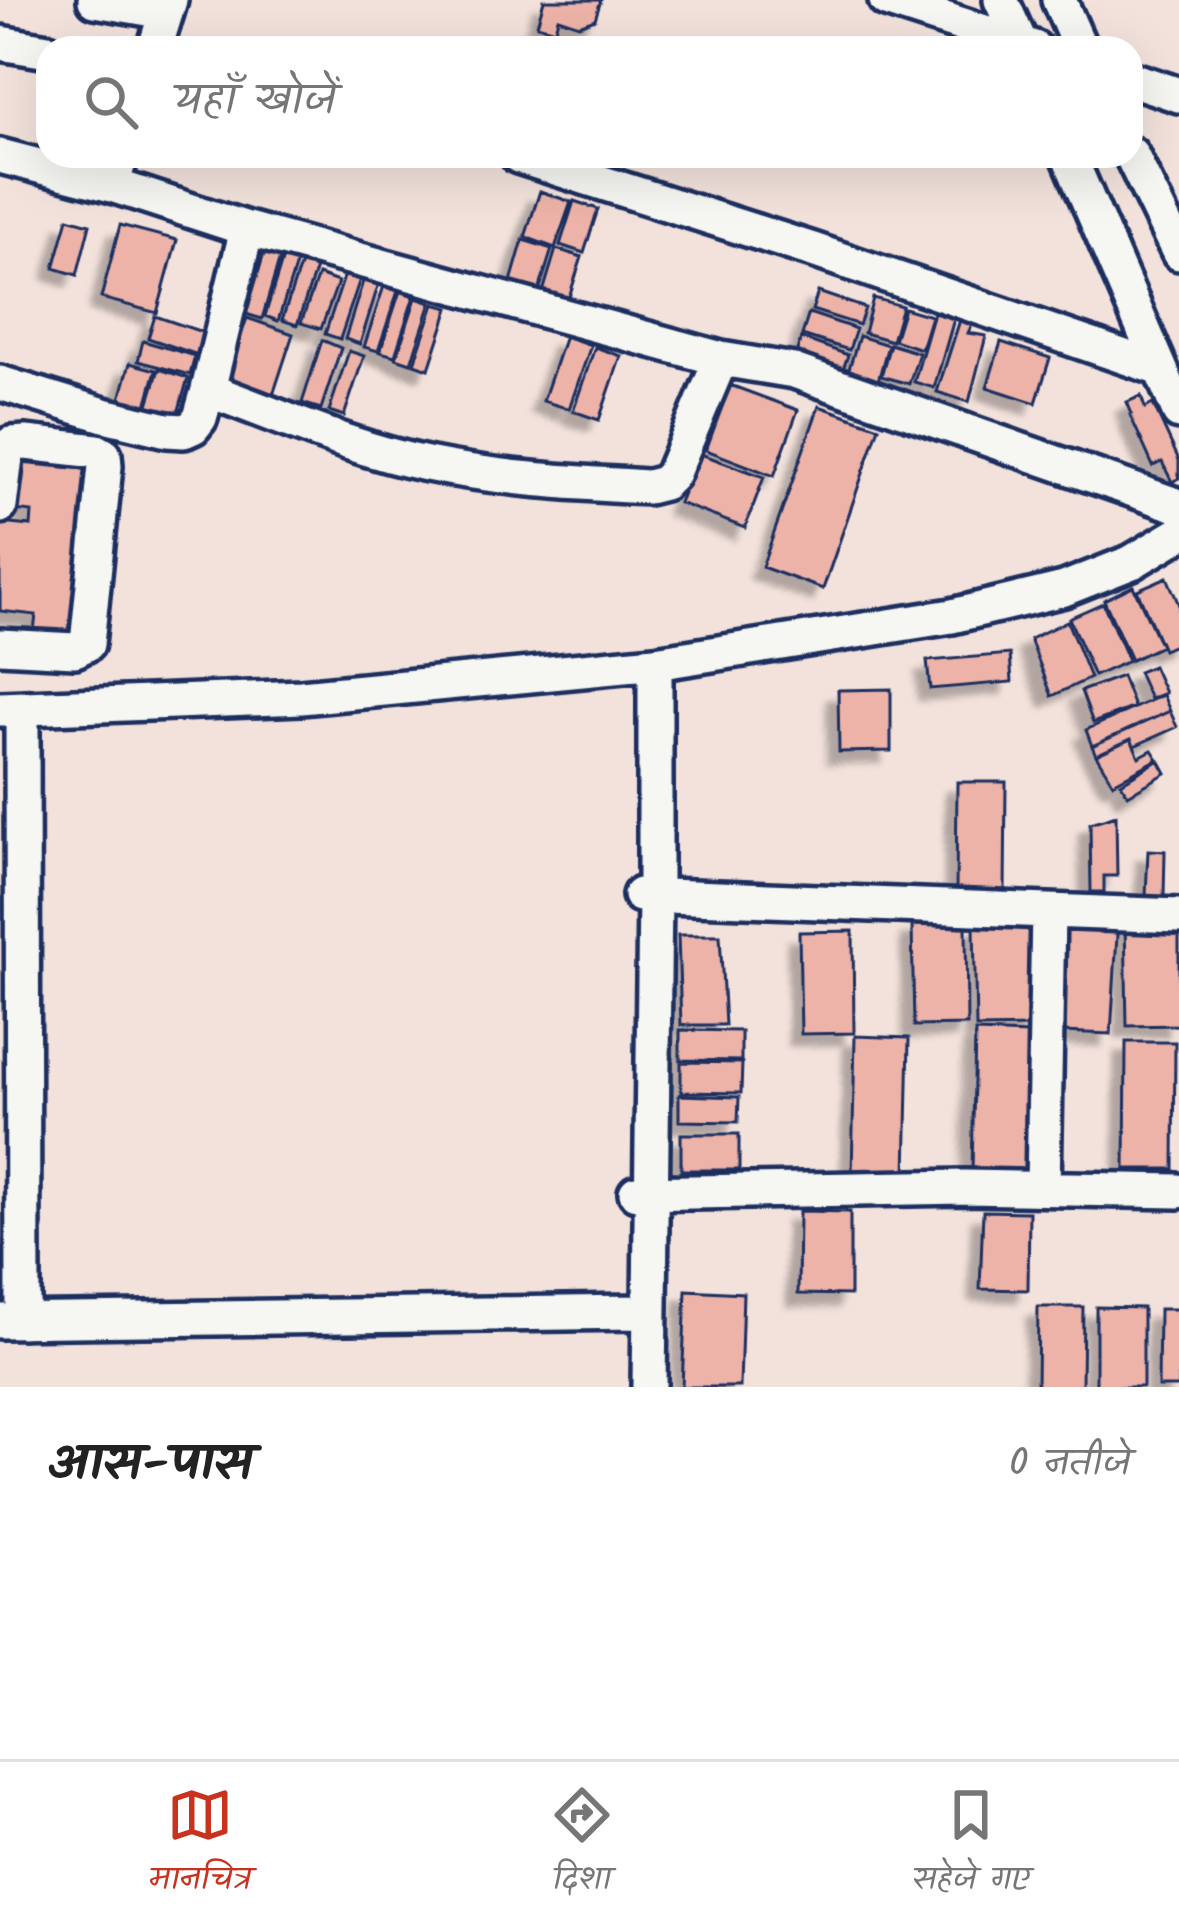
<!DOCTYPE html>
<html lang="hi">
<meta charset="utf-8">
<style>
:root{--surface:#fff;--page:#f6f6f6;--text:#222;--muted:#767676;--line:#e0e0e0;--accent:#c8321e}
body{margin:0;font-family:Kalam,"Playpen Sans Deva",sans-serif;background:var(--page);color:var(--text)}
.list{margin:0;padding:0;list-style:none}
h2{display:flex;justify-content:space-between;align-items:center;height:156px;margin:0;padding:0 48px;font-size:51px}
h2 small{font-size:39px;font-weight:400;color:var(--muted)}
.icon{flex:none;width:66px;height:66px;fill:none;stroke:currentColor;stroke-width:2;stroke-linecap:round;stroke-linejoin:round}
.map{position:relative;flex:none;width:1179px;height:1387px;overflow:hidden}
.search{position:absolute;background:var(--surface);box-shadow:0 12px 48px #0002;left:36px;right:36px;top:36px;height:132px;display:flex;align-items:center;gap:30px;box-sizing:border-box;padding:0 42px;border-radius:36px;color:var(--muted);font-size:45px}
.sheet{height:372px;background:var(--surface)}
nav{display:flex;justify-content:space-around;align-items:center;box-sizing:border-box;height:168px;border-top:3px solid var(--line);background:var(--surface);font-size:33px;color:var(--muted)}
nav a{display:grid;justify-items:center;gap:6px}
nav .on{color:var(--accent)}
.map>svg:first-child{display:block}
.building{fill:#edb3a8;stroke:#1b2f5e;stroke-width:3;filter:url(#shadow)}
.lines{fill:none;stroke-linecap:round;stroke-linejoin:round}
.minor-casing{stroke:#1b2f5e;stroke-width:42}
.minor{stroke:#f6f6f2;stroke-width:33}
</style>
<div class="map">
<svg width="1179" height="1387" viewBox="0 0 1179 1387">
<defs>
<filter id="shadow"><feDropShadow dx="-11" dy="11" stdDeviation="3" flood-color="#0004"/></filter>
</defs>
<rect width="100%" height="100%" fill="#f3e2dc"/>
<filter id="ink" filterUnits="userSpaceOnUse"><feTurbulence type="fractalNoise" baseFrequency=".00833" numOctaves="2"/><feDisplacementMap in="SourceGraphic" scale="24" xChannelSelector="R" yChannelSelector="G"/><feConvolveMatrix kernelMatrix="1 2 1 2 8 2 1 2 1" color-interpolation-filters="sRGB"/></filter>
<g filter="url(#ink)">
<path class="building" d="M544,0h57l-6,19 -16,6 -21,-7 -3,12 -18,-5z
M540,191l31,11 -16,46 -30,-11z
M574,201l24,8 -14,44 -24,-8z
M68,218l22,6 -13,51 -23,-7z
M120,225l57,15 -20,73 -56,-15z
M523,240l29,9 -14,45 -28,-9z
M556,249l26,8 -14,43 -25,-8z
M265,250l16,4 -19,65 -16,-5z
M284,254l14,4 -20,63 -13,-5z
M302,260l15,5 -20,60 -15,-5z
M345,274l15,5 -20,60 -15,-5z
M318,275l20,7 -17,47 -20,-6z
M364,278l15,5 -19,61 -15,-5z
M384,286l14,5 -20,60 -14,-4z
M400,291l14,5 -19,60 -15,-4z
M818,292l47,16 -6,17 -47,-15z
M416,298l15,5 -20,60 -15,-5z
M873,298l29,8 -10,35 -28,-8z
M434,304l15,4 -20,61 -15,-5z
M904,308l27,8 -10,33 -27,-9z
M809,313l47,16 -7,21 -47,-15z
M934,313l20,6 -20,69 -20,-6z
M155,316l50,17 -7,22 -50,-17z
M247,318l46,16 -21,64 -47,-15z
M960,320l12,4 -4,9 18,3 -17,66 -32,-10z
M565,336l26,9 -22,64 -26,-8z
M859,336l29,9 -10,36 -30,-9z
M801,338l47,17 -7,20 -47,-16z
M322,340l19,8 -20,61 -19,-6z
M143,341l52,15 -5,19 -52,-14z
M1001,342l49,16 -14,45 -49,-16z
M890,344l29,9 -10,31 -28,-8z
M595,347l26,9 -22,64 -26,-9z
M349,351l15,5 -20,60 -15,-5z
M130,363l26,7 -10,36 -26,-7z
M159,369l29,9 -11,39 -30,-9z
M730,385l68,25 -24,66 -68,-26z
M1141,396l4,12 8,-4 26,56v18l-7,4 -10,-20 -9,4 -23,-51 2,-1 -5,-12z
M819,406l60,21 -56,162 -61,-22z
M698,453l66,24 -19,51 -66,-25z
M10,462l85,8 -20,173 -42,-5 3,-23 -36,-4v-88l31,3 1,-14 -27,-3z
M1167,577l12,28v38l-16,7 -26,-60z
M1133,586l28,60 -30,14 -27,-60z
M1103,603l25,58 -34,15 -25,-58z
M1067,621l23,57 -38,18 -22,-57z
M1010,654l2,28 -82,7 -3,-28z
M1153,666l12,27 -15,6 -12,-27z
M1122,676l12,31 -41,16 -12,-32z
M891,689v62l-52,1 -1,-62z
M1163,695l7,16 -78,35 -6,-16z
M1170,711l7,16 -43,19 -3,-7 -35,16 -4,-9z
M1131,739l8,18 13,-7 6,9 -45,24 -17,-28z
M1159,760l7,13 -38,22 -7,-12z
M957,782h49l-1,112 -49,-1z
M1116,815l1,61h-13v16h-13l-1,-69z
M1148,850l17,1 -1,46 -18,-1z
M1064,919h54l-7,115 -49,-2z
M1179,920v105l-52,1 -2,-105z
M1031,923l2,104 -57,1 -2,-104z
M966,924l1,101 -53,1 -2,-101z
M853,931l1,102 -53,1 -2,-102z
M678,935h42l5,90h-44z
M680,1030l61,1v30l-61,-1z
M975,1032l54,2 -2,138h-55z
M855,1036l54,2 -3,138h-54z
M1126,1042h49l-1,127h-49z
M681,1062l61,1 -1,30 -60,-1z
M679,1095l60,2 -1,25 -59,-1z
M681,1134h58v36h-58z
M799,1211l51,1v83l-52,-1z
M983,1211l46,1 -1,78 -48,-1z
M686,1290l57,3 -3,94h-58z
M1038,1307h45l-1,80h-45z
M1096,1307l47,1v79h-47z
M1159,1309h20v78h-21z"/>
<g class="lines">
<defs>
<path id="minor" d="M95,0l71,12
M886,0l148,48
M1001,0l22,48
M1059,0l21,48
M0,43l48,8
M155,48l15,-48
M1131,79l48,16
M1131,154l48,99
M0,156l112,29 135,44 474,130 73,12 385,135
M518,156l295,94 347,119
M1069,156l110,256
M112,185l9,-29
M0,383l104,32 63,15 17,1 9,-4 7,-9 8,-28 39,-161
M208,390c72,26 144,59 219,74 73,15 148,19 221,23l16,-4 8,-8 49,-116
M0,506l7,-57 4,-5 15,-1 71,8 7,4 1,11 -18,178 -12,6 -75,-4
M0,709l301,-12 354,-34 297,-47 112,-27 68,-27 47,-28
M22,709l1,612
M640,895l539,21
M1043,1188l5,-277
M636,1193l329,-6 214,4
M0,1321l635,-9
M649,1387l6,-491v-233"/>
</defs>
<use href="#minor" class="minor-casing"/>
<use href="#minor" class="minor"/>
</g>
</g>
</svg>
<div class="search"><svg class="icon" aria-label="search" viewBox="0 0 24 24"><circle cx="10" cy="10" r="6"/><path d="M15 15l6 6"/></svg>यहाँ खोजें</div>
</div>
<section class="sheet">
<h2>आस-पास<small>0 नतीजे</small></h2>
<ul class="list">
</ul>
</section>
<nav>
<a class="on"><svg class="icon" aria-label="map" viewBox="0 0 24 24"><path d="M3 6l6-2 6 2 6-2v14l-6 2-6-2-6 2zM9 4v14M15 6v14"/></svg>मानचित्र</a>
<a><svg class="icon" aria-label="directions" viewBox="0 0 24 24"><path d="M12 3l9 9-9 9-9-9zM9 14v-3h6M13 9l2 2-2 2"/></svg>दिशा</a>
<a><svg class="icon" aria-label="saved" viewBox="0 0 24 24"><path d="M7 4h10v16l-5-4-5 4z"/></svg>सहेजे गए</a>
</nav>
